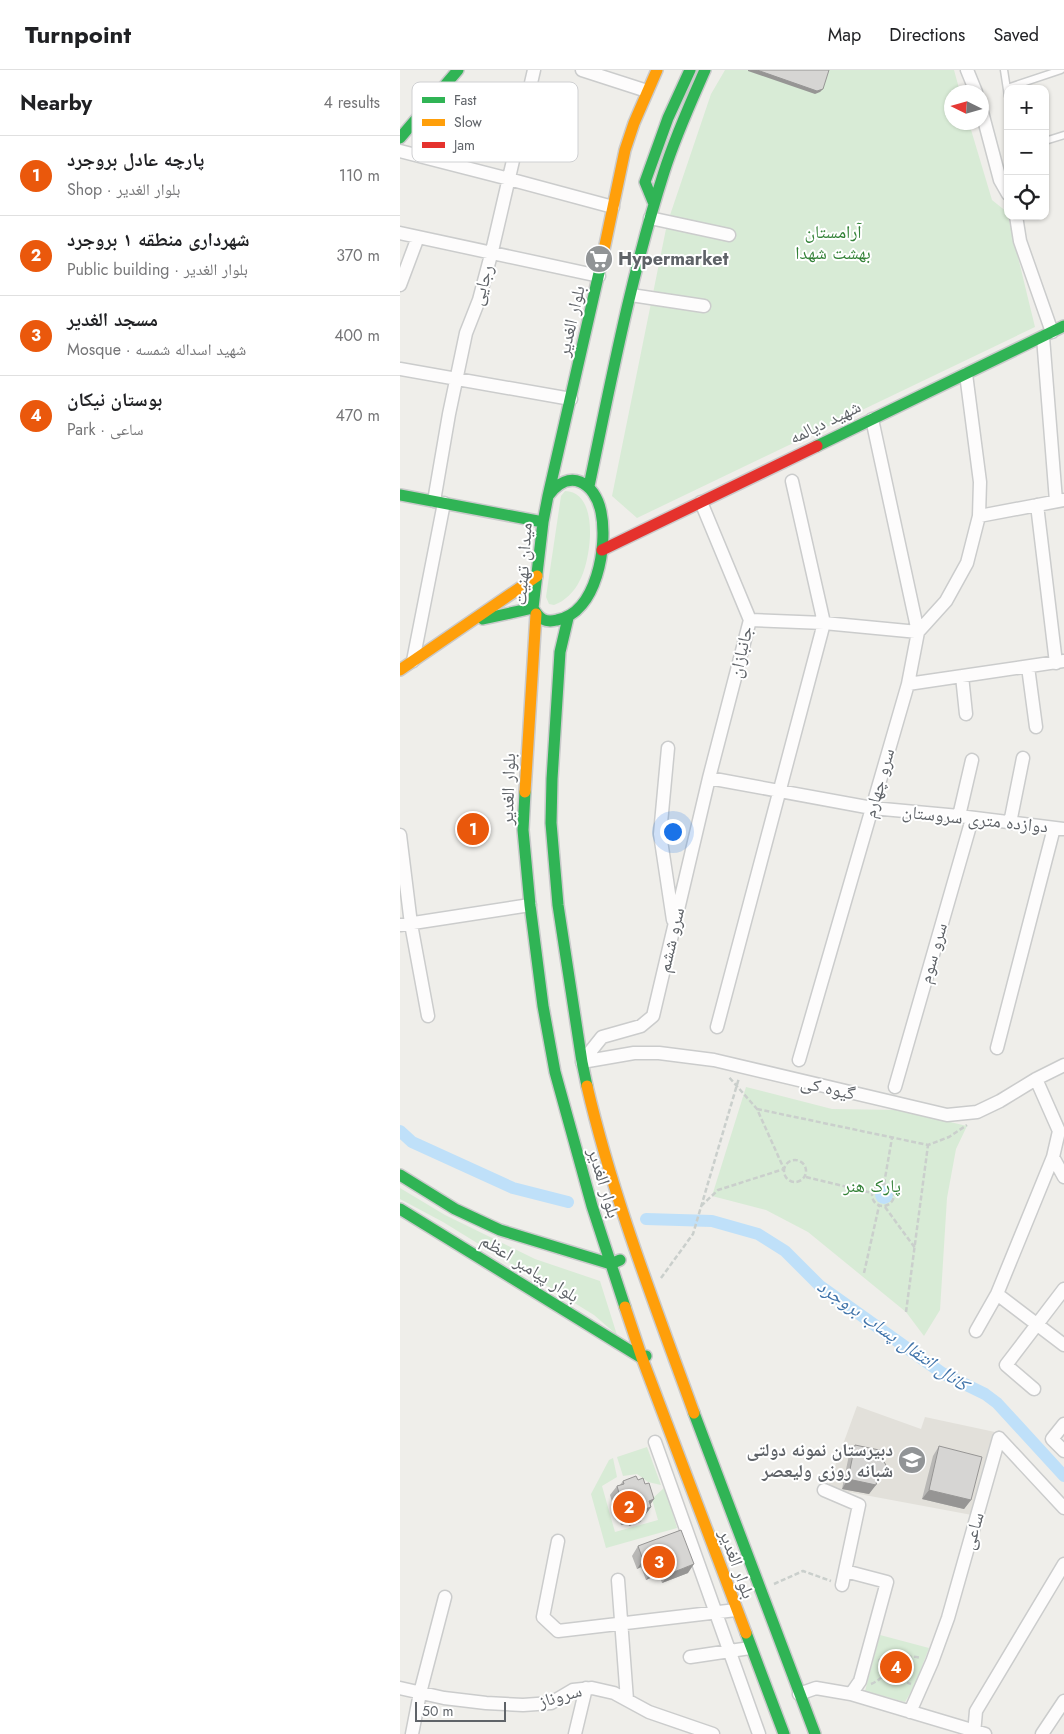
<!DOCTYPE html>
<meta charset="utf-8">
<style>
:root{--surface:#fff;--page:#f6f6f6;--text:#202124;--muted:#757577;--line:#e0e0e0;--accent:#ea580c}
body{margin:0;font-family:Jost,"Noto Naskh Arabic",sans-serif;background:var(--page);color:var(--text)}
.controls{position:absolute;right:15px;top:15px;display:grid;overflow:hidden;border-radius:10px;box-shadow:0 1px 4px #0004}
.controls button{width:45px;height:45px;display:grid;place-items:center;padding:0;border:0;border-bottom:1px solid var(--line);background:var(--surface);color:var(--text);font:25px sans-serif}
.compass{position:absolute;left:544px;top:15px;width:45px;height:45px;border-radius:50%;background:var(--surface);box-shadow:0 1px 4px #0004;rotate:275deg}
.scale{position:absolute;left:15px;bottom:12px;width:91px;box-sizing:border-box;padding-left:5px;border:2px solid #5f6368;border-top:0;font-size:14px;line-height:18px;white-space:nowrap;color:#5f6368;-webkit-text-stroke:4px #fff;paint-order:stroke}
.you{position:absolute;left:272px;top:761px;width:18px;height:18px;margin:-12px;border:4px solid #fff;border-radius:50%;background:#1a73e8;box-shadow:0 0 0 8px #1a73e833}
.badge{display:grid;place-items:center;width:32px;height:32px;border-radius:50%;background:var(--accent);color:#fff;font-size:16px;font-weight:700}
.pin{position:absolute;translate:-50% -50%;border:2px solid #fff;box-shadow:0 1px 5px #0006}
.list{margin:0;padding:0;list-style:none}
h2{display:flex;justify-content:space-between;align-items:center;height:65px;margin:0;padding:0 20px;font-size:21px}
h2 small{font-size:16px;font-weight:400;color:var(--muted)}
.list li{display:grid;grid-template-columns:32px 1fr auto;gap:15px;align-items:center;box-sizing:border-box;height:80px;padding:0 20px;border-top:1px solid var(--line)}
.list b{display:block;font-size:19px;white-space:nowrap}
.list p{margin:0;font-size:16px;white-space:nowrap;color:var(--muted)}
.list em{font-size:16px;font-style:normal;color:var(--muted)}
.icon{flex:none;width:28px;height:28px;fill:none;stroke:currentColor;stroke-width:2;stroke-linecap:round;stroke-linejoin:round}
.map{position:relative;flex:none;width:664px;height:1664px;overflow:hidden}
header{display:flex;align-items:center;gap:30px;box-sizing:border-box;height:70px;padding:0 25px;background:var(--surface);border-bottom:1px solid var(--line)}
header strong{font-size:24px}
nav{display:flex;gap:28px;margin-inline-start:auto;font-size:18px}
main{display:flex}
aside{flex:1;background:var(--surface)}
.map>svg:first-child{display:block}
.education{fill:#e2e0da}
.green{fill:#d8ebd6}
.water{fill:#bfe0f9}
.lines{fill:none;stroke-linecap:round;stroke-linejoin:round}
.canal{stroke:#bfe0f9;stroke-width:12}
.lane-casing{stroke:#cbcccc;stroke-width:9}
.street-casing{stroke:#cbcccc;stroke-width:15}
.fast-casing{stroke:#cacacb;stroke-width:14}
.slow-casing{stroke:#cacacb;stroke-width:14}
.jam-casing{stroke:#cacacb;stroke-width:14}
.path{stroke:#cacfcc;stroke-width:2.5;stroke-dasharray:5 2.5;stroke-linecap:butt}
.lane{stroke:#fdfcfc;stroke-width:6}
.street{stroke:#fdfcfc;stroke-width:12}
.fast{stroke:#30b455;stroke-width:11}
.slow{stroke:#ff9f0a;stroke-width:11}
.jam{stroke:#e5322d;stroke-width:11}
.wall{fill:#b8b7b5}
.shaded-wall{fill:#969594}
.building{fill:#d6d5d3;stroke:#969594}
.labels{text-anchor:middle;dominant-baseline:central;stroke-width:4;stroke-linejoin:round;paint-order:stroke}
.park-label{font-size:18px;fill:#348238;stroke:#fff}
.poi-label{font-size:18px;font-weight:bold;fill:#5f6368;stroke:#fff;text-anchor:start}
.street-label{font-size:18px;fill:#5f6368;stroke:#fff}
.water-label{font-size:19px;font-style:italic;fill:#4174aa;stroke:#fff}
.key{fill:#fff;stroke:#cfd0d2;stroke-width:1}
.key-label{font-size:14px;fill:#5f6368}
</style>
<header>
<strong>Turnpoint</strong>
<nav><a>Map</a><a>Directions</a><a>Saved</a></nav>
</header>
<main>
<aside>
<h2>Nearby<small>4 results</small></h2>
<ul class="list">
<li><span class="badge">1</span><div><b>پارچه عادل بروجرد</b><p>Shop · بلوار الغدیر</p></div><em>110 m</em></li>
<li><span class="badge">2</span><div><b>شهرداری منطقه ۱ بروجرد</b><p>Public building · بلوار الغدیر</p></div><em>370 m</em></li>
<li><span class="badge">3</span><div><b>مسجد الغدیر</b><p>Mosque · شهید اسداله شمسه</p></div><em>400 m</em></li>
<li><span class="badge">4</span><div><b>بوستان نیکان</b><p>Park · ساعی</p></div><em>470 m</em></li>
</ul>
</aside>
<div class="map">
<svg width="664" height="1664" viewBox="0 0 664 1664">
<rect width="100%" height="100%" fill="#efeeea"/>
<path class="education" d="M457,1336l64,23 4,-12 70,15 -23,83 -145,-27z"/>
<path class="green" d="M325,0h229l6,22h-8v30l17,1 23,77 15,12 28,115 -398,191 -25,-22 55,-272 44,-130z
M165,421c36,1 26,71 14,91 -5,10 -14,19 -25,23l-5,-1 -3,-7 15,-101z
M346,1017l86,22 68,1 67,16 -11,23 -9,49 -7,112 -16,26 -18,-24 -98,-80 -42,-22 -54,-14z
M0,1118l45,27 90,44 65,22 17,54 -23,-20 -151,-93 -43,-23z
M247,1377l14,38 -13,-3 -11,-8 -14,2 -6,-19z
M213,1388l4,19 -15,9 13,46 43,-12 -6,-21 13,-12 12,41 -71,20 -15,-54 18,-34z
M480,1565l49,13 -14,37 -10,17 -40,-11z"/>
<path class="water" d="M475 1125a9 9 0 1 1 18 0a9 9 0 1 1-18 0Z"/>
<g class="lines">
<path class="canal" d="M0,1061l12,11 101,46 55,14
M246,1149l66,2 46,13 27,17 35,35 122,87 43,21 12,9 67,73"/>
<defs>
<path id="lane" d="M604,0l4,26
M607,18l54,-18
M645,71l19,-6"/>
<path id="street" d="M182,0l65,21
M567,0l9,22
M582,42l18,68 8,14
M0,81l109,28 104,28
M616,146l4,25 32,91
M250,148l79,17
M0,163l199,43
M0,215l18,-48
M231,225l73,11
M643,267l13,164
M0,299l171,30
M34,431l15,-87 17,-81 13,-33 13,-49 42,-181
M637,435l19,158
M579,446l85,-16
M350,550l74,3 94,9 -46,-213
M13,591l31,-158
M628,597l8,60
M562,606l4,38
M508,614l156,-23
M268,678l-8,86 13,86
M309,708l163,30 87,8 105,13
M559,746l13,-56
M610,753l13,-65
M0,765l11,89 17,92
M0,855l130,-20
M317,957l107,-404 -32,-142
M597,978l57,-220
M399,990l109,-376 10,-52 28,-31 21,-38 12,-47 1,-34 -14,-108
M182,992l20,-25 39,-11 12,-10 56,-238 41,-158 -49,-118
M182,992l52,-9h25l55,7 233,55 30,-3 23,-11 36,-22 28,-14
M495,1017l77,-268
M653,1087l11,20
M597,1224l67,51
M576,1261l21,-37 56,-137 6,-26 -23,-52
M634,1319l-28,-24 58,-76
M664,1354l-12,15 12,12
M599,1368l65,70
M255,1372l104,292
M424,1420l35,15 -17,80
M158,1471l-15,76 15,14 178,-21
M445,1501l42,11 -27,99 -9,13
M218,1510l9,120
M290,1587l60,-9
M0,1618l44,10 42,5 37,2 28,-2 22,-13 19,-2 22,5 35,19 64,22
M399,1624l17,-6 35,6 134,40
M510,1642l22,-50 16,-44 51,-180
M12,1664l8,-41 25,-96
M175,1664l11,-46
M574,1664l2,-23 88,-147
M642,1664l22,-33"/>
<path id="fast" d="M0,68l58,-68
M254,134l-9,-22 23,-64 22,-48
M417,376l247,-120
M189,416c22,-105 42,-211 75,-314 11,-35 26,-68 41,-102
M0,425l143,27
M148,426c21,-29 47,-14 53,16 7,33 -4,101 -44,108 -12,3 -18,-1 -24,-12l10,-86 5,-26 53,-232
M168,548l-8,34 -8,127 -1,44 7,82 24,157 5,24
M83,549l50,-11
M125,722l-2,38 7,75 13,101 12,66 37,134 33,101
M0,1105l55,34 45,21 111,34 9,-4
M0,1139l242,149 4,-2
M294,1343l121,321
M346,1563l38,101"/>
<path id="slow" d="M201,194l24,-114 9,-27 23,-53
M0,600l137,-94
M125,722l11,-178
M187,1016c26,112 68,219 107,327
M225,1237l17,51 104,275"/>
<path id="jam" d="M202,480l215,-104"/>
</defs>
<use href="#lane" class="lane-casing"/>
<use href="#street" class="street-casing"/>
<use href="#fast" class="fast-casing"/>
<use href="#slow" class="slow-casing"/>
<use href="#jam" class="jam-casing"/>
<path class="path" d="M357,1039l171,36 21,-8 18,-12
M384 1101a11 11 0 1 1 22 0a11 11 0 1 1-22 0Z
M406,1107l66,16
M472 1125a11 11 0 1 1 22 0a11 11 0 1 1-22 0Z
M484,1114l8,-46
M301,1136l17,-16 66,-21 -27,-60 -29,-33
M485,1137l30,41
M464,1203l15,-67
M261,1208l32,-44 46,-156
M506,1242l22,-167
M374,1514l29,-13 28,10
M479,1589c7,12 18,20 32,25
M471,1614c20,-8 23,-33 50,-26"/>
<use href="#lane" class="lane"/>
<use href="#street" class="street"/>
<use href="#fast" class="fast"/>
<use href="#slow" class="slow"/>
<use href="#jam" class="jam"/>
</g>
<path class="wall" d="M455,1375l23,37 -2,1 -7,11 -27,-5 7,-34z
M539,1376l32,54 -7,9 -42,-10 11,-43z
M238,1410l7,4 9,15 -4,5 1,3 -11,15 -11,4 -1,-3 -7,2 -2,-6 -3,1 -5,-15 1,-3 -2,-7 7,-9 3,-1 3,-4z
M238,1476l50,27 -26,10 -3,-9 -13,6 -5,-13 -4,2 -5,-13z"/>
<path class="shaded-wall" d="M348,0h9l66,19 -3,3 -5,2 -67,-23z
M485,1402l-7,10 -3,3h1l-7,9 -27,-5 6,-10h29z
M529,1420l42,10 -7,9 -42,-10z
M254,1429l-6,9 3,-1 -11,15 -11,4 6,-10 14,-15z
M225,1439l-6,10 -3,1 6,-9z
M234,1444l-6,9 -7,2 7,-9z
M247,1488l-6,9 -4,2 6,-9z
M294,1494l-6,9 -26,10 7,-9z
M266,1495l-7,9 -13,6 6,-10z"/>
<path class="building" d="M357,0h72l-6,19 -6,2z
M455,1375l29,6 -2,8 4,6 -1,7 -8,7 -1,6 -28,-6z
M539,1376l43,11 -11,43 -42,-10z
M236,1406l2,4 5,-2 2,6 4,-1 5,16 -5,2 2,6 -6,2 1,4 -11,3 -1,-2 -6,2 -3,-7 -3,2 -5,-16 2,-2 -2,-7 7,-2 -1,-3z
M281,1460l13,34 -25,10 -3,-9 -14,5 -5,-12 -4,2 -5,-14z"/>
<defs>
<symbol id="supermarket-disc" viewBox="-11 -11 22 22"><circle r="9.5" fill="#919496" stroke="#fff"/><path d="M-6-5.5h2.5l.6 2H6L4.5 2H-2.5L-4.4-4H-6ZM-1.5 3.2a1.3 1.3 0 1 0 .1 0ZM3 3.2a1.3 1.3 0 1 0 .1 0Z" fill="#fff"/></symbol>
<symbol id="school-disc" viewBox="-11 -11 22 22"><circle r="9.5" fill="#919496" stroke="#fff"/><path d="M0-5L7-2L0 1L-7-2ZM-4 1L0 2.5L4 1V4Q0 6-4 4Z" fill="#fff"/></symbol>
</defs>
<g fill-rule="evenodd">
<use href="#supermarket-disc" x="183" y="173" width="32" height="32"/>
<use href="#school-disc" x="496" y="1374" width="32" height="32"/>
</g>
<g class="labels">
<g class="park-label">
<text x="433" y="162">آرامستان<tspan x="433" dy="21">بهشت شهدا</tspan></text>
<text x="472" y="1116">پارک هنر</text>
</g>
<g class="poi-label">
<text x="218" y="189">Hypermarket</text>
<text x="493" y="1380" text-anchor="end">دبیرستان نمونه دولتی<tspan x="493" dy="21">شبانه روزی ولیعصر</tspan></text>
</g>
<g class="street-label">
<text transform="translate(82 215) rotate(-74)">رجایی</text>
<text transform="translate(171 251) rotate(-77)">بلوار الغدیر</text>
<text transform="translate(425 352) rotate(-26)">شهید دیالمه</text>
<text transform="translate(123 494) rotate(-86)">میدان تهنیت</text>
<text transform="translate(341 582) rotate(-77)">جانبازان</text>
<text transform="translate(479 713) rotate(-74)">سرو چهارم</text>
<text transform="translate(108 719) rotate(-88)">بلوار الغدیر</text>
<text transform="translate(575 749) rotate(6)">دوازده متری سروستان</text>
<text transform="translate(271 870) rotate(-77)">سرو ششم</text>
<text transform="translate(533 883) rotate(-74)">سرو سوم</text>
<text transform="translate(428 1018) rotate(13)">گیوه کی</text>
<text transform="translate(204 1113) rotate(73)">بلوار الغدیر</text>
<text transform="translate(130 1198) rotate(32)">بلوار پیامبر اعظم</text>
<text transform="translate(573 1461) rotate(-74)">ساعی</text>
<text transform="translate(337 1494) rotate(70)">بلوار الغدیر</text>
<text transform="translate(160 1626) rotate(-16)">سروناز</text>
</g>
<g class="water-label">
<text transform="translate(493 1265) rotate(35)">کانال انتقال پساب بروجرد</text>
</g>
</g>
<rect x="12" y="12" width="166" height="80" rx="8" class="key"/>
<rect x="22" y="27" width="23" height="6" fill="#30b455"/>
<rect x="22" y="49" width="23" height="7" fill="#ff9f0a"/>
<rect x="22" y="72" width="23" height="6" fill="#e5322d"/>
<g class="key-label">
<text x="54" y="35">Fast</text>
<text x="54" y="57">Slow</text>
<text x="54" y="80">Jam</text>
</g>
</svg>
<div class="controls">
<button>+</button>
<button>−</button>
<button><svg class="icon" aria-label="locate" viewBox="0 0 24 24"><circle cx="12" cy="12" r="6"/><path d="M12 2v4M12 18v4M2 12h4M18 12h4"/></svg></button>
</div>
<svg class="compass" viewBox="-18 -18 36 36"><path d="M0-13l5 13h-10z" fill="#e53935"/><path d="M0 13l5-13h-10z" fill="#757577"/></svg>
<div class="scale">50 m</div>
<div class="you"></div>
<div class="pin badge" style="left:73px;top:759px">1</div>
<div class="pin badge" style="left:229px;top:1437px">2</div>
<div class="pin badge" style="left:259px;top:1492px">3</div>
<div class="pin badge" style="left:496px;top:1597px">4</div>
</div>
</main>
